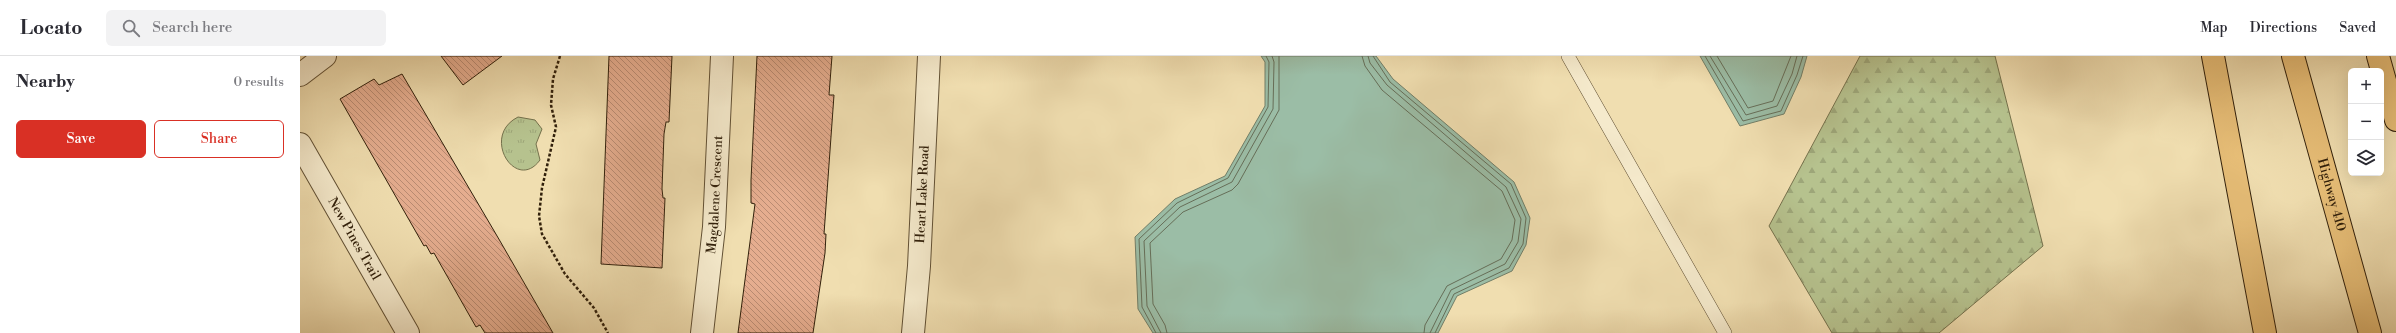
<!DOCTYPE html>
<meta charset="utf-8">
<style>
:root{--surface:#fff;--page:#f2f2f3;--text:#2b2b33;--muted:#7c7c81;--line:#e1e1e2;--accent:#d93025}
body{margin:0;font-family:"Libre Bodoni",serif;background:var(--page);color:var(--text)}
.controls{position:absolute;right:12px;top:12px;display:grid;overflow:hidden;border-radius:6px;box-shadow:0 4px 16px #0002}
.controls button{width:36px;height:36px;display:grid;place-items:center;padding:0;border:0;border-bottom:1px solid var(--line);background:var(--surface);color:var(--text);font:20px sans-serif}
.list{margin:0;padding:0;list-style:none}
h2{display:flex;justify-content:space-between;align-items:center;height:52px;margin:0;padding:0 16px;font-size:17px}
h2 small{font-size:13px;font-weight:400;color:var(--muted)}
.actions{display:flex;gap:8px;padding:12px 16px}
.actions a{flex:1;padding:9px 0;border:1px solid var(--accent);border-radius:6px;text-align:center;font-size:14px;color:var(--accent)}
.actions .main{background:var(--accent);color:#fff}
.icon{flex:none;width:22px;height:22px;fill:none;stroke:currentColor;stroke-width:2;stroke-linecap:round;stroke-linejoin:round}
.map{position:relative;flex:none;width:2096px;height:277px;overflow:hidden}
header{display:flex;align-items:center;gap:24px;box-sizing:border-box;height:56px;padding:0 20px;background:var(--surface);border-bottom:1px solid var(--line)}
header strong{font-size:19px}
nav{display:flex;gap:22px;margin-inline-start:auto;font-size:14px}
.search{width:280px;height:36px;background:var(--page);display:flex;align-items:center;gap:10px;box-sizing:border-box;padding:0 14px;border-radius:6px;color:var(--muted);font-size:15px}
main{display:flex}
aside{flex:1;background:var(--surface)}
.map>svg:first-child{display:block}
.forest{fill:url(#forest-firs);stroke:#74714c}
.park{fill:url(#park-tufts);stroke:#74714c}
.water{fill:#9bbda6;stroke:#717e68}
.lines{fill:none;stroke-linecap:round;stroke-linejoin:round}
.shore{stroke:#666e58;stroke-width:1}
.building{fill:url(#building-back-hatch);stroke:#31200b}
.service-casing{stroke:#615034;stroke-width:14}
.minor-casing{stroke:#615034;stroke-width:24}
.tertiary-casing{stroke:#615034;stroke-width:24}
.motorway-casing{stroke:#31200b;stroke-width:24}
.path{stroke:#31200b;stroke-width:2.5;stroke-dasharray:3 2;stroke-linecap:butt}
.service{stroke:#f5eacc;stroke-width:13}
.minor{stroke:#f5eacc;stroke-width:22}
.tertiary{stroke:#f5eacc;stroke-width:22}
.motorway{stroke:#e8bf78;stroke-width:22}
.labels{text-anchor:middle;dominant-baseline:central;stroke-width:4;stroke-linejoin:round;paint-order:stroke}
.street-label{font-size:13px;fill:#31200b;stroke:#f5eacc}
</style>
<header>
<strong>Locato</strong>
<div class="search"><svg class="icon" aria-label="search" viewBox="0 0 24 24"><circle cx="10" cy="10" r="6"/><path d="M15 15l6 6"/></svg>Search here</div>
<nav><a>Map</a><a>Directions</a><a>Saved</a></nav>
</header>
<main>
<aside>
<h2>Nearby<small>0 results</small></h2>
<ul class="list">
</ul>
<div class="actions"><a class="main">Save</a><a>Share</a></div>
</aside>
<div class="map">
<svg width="2096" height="277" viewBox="0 0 2096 277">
<defs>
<pattern id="forest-firs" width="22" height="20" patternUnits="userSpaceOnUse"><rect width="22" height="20" fill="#b6c28e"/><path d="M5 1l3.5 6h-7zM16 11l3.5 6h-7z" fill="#9da679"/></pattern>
<pattern id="park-tufts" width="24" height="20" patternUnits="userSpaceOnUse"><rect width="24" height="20" fill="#b6c28e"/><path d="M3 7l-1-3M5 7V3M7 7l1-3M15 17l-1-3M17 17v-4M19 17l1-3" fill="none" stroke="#9da679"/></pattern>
<pattern id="building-back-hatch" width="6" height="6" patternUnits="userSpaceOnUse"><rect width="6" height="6" fill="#e5ad8f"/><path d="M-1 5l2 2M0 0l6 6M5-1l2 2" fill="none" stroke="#ba8c73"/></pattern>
</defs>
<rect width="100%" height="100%" fill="#f0deb0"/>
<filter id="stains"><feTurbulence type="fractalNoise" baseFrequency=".005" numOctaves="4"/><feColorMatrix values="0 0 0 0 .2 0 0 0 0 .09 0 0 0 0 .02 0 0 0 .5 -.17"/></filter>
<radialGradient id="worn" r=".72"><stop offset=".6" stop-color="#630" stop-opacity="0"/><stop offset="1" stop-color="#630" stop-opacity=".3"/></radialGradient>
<path class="forest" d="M1560,0h135l48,190 -104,87h-107l-63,-107z"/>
<path class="park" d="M218,61l17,3 7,9 -6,15 4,16c-24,33 -60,-24 -22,-43z"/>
<path class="water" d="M961,0h115l17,23 121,103 16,36 -4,27 -14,26 -55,25 -19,37h-285l-15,-24 -3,-72 40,-38 50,-23 40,-70v-44z
M1400,0h107l-6,21 -17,37 -44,12z"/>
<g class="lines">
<path class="shore" d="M1062,0l3,10 17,24 120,101 13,29 -3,20 -11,19 -54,27 -22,39 -1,8
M1068,0l2,7 17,22 119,102 15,32 -3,23 -13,22 -54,26 -21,43
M1073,0l17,26 121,102 15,34 -3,26 -14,24 -55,26 -19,39
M1405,0l38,65 38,-10 16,-36 6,-19
M1410,0l36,59 31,-9 15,-32 5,-18
M1417,0l31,52 25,-7 18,-45
M856,277l-14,-26 -3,-68 38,-36 51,-25 40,-71 1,-45 -3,-6
M861,277l-14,-27 -3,-65 36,-34 52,-25 41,-73 1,-47 -2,-6
M867,277l-2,-8 -12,-21 -3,-61 33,-31 49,-22 6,-6 41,-74v-54"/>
</g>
<path class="building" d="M141,0h61l-39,29z
M309,0h63l-3,66h-3l-2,12 -2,55 1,9h2l-3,70 -61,-4z
M457,0h75l-3,39h5l-10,139h2l-1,19 -12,80h-75l17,-129 -4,-1v-23z
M102,18l98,167 53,92h-68l-5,-8 -4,2 -42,-74 -3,1 -5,-9 -2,1 -84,-147 34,-20 5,6z"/>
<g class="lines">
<defs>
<path id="service" d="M1268,0l157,277"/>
<g id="minor">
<path d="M0,19l25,-19"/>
<path id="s1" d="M0,88l108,189"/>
<path id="s2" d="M402,277l12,-106 8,-171"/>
</g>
<g id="tertiary">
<path id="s3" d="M613,277l6,-67 10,-210"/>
</g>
<g id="motorway">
<path d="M1913,0l52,277"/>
<path id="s4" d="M1993,0l77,277"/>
<path d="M2078,0l18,64"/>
</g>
</defs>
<use href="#service" class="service-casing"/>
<use href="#minor" class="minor-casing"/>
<use href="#tertiary" class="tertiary-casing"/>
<use href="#motorway" class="motorway-casing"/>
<path class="path" d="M260,0l-7,23 -2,26 5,22 -14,61 -3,28 3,18 23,40 29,34 14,25"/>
<use href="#service" class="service"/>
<use href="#minor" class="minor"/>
<use href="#tertiary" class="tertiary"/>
<use href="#motorway" class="motorway"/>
</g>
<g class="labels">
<g class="street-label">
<text stroke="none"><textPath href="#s4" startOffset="144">Highway 410</textPath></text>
<text stroke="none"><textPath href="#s2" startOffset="139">Magdalene Crescent</textPath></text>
<text stroke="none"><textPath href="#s3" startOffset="139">Heart Lake Road</textPath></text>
<text stroke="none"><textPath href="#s1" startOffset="109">New Pines Trail</textPath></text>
</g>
</g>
<rect width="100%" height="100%" filter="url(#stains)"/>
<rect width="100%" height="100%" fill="url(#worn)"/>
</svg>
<div class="controls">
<button>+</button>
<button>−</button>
<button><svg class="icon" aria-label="layers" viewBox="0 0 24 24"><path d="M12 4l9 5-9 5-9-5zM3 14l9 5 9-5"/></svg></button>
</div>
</div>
</main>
